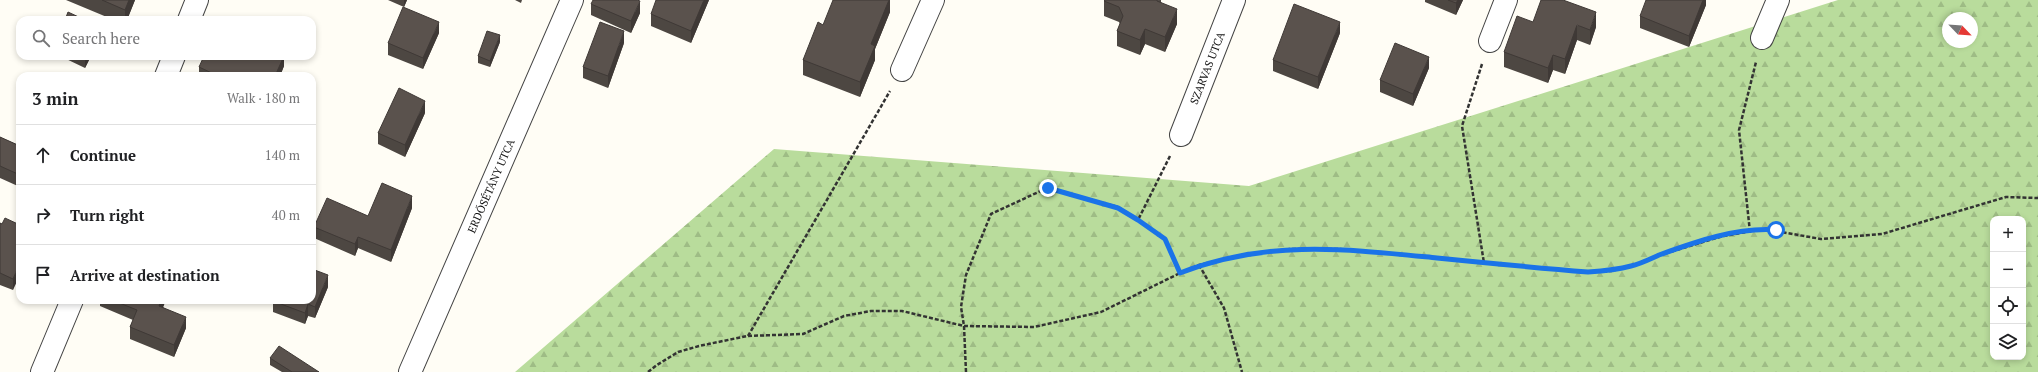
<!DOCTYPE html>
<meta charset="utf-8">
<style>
:root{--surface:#fff;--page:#f6f6f6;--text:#202124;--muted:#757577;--line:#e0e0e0}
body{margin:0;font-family:"PT Serif",serif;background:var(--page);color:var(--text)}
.controls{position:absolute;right:12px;bottom:12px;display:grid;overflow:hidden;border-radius:8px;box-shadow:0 2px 6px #0003}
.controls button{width:36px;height:36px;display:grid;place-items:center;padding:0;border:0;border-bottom:1px solid var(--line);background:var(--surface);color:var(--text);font:20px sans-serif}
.compass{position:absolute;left:1942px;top:12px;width:36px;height:36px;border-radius:50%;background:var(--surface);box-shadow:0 2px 6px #0003;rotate:115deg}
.stop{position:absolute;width:12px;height:12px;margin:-9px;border:3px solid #1a73e8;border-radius:50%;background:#fff}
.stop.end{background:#1a73e8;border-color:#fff;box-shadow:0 1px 4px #0008}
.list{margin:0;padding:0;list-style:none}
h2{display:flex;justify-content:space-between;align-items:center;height:52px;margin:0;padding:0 16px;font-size:17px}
h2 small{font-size:13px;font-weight:400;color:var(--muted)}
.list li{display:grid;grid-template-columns:26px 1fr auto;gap:12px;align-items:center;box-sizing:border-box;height:60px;padding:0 16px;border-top:1px solid var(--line)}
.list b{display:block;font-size:15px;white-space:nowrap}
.list em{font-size:13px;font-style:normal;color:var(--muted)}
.icon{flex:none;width:22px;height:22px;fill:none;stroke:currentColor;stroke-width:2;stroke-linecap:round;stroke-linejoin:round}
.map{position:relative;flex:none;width:2038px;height:372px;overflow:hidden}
.search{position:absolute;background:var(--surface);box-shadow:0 2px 6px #0003;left:16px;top:16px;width:300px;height:44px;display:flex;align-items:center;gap:10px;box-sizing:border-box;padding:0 14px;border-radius:12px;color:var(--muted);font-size:15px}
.panel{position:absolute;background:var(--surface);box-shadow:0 2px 6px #0003;left:16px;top:72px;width:300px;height:232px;border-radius:12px}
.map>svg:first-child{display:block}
.forest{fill:url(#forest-firs);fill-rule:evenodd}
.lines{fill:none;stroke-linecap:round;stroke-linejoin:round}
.minor-casing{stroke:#444;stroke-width:24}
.path{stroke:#333;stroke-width:2.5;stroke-dasharray:4 2;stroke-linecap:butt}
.minor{stroke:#fff;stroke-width:22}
.wall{fill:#4d4742}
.shaded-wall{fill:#3f3936}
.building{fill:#5a524d;stroke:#3f3936}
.route{stroke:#1a73e8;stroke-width:5}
.labels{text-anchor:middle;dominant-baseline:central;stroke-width:4;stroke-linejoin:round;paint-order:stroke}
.street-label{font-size:11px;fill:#111;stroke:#fff}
</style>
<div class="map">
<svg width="2038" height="372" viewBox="0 0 2038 372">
<defs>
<pattern id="forest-firs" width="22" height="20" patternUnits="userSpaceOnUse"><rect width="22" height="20" fill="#b9dc9c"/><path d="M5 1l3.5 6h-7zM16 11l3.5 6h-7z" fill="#9ebc85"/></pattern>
</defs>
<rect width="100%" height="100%" fill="#fffdf5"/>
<path class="forest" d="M1838,0h200v372h-1523l259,-223 475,37zM1948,18h24v24h-24zM1993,219h30v138h-30z"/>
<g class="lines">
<defs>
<g id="minor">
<path d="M189,20l8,-20"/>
<path d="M1762,38l16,-38"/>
<path d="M1490,41l16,-41"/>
<path d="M902,70l31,-70"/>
<path d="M166,76l8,-20"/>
<path id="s1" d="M1181,135l53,-135"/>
<path d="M42,372l30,-72"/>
<path id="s2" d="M410,372l162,-372"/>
</g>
</defs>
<use href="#minor" class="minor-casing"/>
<path class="path" d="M1482,64l-20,62 22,137
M1170,156l-32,64 27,19 15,34
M1750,232l-11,-102 17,-68
M1199,265l25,43 18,64
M748,336l142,-245
M648,372l9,-7 21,-13 21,-6 48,-10 56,-2 41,-18 27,-5h31l62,15 70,1 67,-15 79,-39 19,-8 48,-11 44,-5h48l249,23 23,-1 21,-5 28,-11 63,-19 41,-7 57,10 61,-5 124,-37 32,1
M966,372l-2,-46 -3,-19 5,-32 25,-61 56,-26 71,19 20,13"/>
<use href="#minor" class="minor"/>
</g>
<path class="wall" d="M66,0h69l-8,20h-13z
M388,0h19l-3,7z
M515,0h7l-1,3z
M709,0l-18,43 -40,-17v-12z
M890,0v12l-15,37v11l-15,37 -57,-22v-15l20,-35z
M1161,0v2l16,22 -12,28 -20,-8 -5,11 -23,-9v-15l3,-7 -1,-2 -15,-6v-15z
M1425,0h38l-7,15 -31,-13z
M1706,0v5l-17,42 -49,-19v-12z
M591,4l49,9 -9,20 -40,-18z
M1533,22l63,5 -6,18 -13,-5 -12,34 -12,-4 -5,13 -44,-16v-15z
M439,33l-16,36 -35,-14v-12z
M1340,33l-22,56 -45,-18v-11z
M500,42l-10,25 -12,-4v-7z
M624,43l-16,45 -25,-10v-11z
M60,56h31l-6,12z
M284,56v10l-4,10h-81v-9z
M1429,68l-16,38 -33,-14v-12z
M20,110v29v-9l-3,-1v-12z
M425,113l-20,44 -27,-13v-11z
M0,137l20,9v41l-20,-9z
M412,208l-21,54 -33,-14 -3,8 -41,-18v-11l54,-11z
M0,223l2,1 18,1 -7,65 -13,-5z
M328,287l-13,31 -7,-2 -3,8 -32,-12v-11z
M100,300h66l-3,7 23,21 -12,29 -44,-18v-12l3,-7 -33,-14z
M270,358l49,14h-37l-12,-7z"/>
<path class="shaded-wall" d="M129,0h6l-8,20h-2v-10z
M404,0h3l-3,7z
M704,0h5l-18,43v-12z
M889,0h1v12l-15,37v11l-15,37v-15l11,-38z
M1458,0h5l-7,15v-12z
M1703,0h3v5l-17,42v-11z
M640,1v12l-9,20v-12z
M1177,9v15l-12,28v-15z
M1596,12v15l-6,18v-15z
M439,22v11l-16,36v-11z
M1340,22v11l-22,56v-12z
M1577,25v15l-12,34v-15z
M1145,29v15l-5,11v-15z
M624,31v12l-16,45v-12z
M500,35v7l-10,25v-6z
M1553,55v15l-5,13v-15z
M85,56h6l-6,12z
M284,56v10l-4,10h-5z
M1429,57v11l-16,38v-12z
M425,101v12l-20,44v-12z
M412,196v12l-21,54v-12z
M358,237v11l-3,8v-12z
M20,263v12l-7,15v-11z
M328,275v12l-13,31v-11z
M161,300h5l-7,17v-11z
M308,304v12l-3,8v-11z
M186,317v11l-12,29v-12z"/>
<path class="building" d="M102,0h27l-4,10z
M593,0h44l3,1 -9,20 -40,-17z
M656,0h48l-13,31 -40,-17z
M833,0h56l-18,44 4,2 -15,36 -57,-22 15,-38 5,3z
M1105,0h52v1l20,8 -12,28 -20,-8 -5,11 -23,-9 6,-15 -4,-9 -15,-6z
M1448,0h10l-2,3z
M1541,0h22l33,12 -6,18 -13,-5 -12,34 -12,-4 -5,13 -44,-16 13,-36 16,6z
M1646,0h57l-14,36 -49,-20z
M1294,4l46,18 -22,55 -45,-17z
M403,7l36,15 -16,36 -35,-15z
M68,12l17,8h-20z
M600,22l24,9 -16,45 -25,-9z
M487,31l13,4 -10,26 -12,-5z
M1395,43l34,14 -16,37 -33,-14z
M204,56h80l-9,20h-57l-19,-9z
M399,88l26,13 -20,44 -27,-12z
M20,110v9l-3,-2z
M0,137l20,9v29l-20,-9z
M382,183l30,13 -21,54 -33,-13 -3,7 -41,-17 13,-29 41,18z
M5,218l15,7v38l-7,16 -13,-6v-50l2,1z
M312,269l16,6 -13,32 -7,-3 -3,9 -32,-12v-1h39z
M112,300h49l-2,6 27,11 -12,28 -44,-18 7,-17z
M279,346l40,26h-27l-22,-14z"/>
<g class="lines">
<path class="route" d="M1048,188l70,20 20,12 27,19 15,34c87,-34 167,-24 257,-15 50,5 101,10 151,14 15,-1 28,-2 43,-6 9,-2 19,-7 28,-11 36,-13 78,-28 117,-25"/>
</g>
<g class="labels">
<g class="street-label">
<text stroke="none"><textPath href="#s1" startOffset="72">SZARVAS UTCA</textPath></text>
<text stroke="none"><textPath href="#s2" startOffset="203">ERDŐSÉTÁNY UTCA</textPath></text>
</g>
</g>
</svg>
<div class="controls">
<button>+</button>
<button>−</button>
<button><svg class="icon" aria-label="locate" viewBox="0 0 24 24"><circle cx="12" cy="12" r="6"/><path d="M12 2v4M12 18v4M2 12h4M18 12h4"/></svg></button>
<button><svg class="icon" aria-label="layers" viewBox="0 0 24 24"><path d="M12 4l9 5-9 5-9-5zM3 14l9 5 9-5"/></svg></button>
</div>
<svg class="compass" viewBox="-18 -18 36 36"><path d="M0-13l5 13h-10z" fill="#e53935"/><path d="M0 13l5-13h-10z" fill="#757577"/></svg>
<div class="stop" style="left:1776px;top:230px"></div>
<div class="stop end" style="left:1048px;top:188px"></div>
<div class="search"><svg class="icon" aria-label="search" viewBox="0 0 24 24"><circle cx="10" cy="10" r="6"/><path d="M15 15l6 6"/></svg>Search here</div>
<section class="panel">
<h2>3 min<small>Walk · 180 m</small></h2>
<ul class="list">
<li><svg class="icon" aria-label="ahead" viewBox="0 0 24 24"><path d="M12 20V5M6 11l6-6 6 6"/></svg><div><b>Continue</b></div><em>140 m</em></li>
<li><svg class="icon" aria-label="right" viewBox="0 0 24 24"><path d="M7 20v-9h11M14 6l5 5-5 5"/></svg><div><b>Turn right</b></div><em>40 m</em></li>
<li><svg class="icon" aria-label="arrive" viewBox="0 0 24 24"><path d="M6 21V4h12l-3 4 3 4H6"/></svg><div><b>Arrive at destination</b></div></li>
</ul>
</section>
</div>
